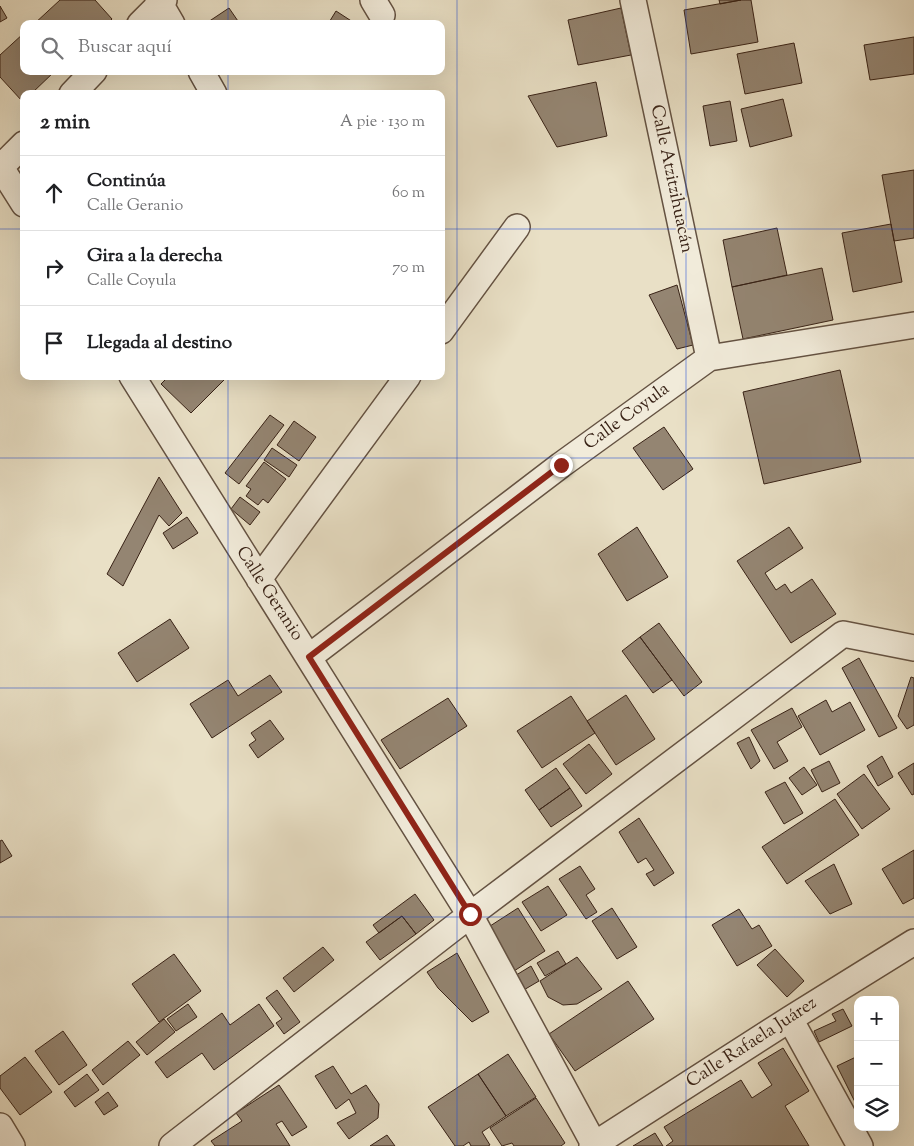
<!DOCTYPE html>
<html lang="es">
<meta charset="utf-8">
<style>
:root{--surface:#fff;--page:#f6f6f6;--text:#202124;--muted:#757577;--line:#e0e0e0}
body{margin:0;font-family:"Sorts Mill Goudy",serif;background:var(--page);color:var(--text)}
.controls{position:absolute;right:15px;bottom:15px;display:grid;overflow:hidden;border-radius:10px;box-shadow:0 5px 20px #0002}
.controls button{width:45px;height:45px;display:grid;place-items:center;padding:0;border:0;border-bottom:1px solid var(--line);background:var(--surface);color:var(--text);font:25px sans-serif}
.stop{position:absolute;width:15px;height:15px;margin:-11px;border:4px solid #8f2418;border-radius:50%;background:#fff}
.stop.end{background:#8f2418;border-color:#fff;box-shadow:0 1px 5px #0008}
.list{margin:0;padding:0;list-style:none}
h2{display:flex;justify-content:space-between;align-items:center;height:65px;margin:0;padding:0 20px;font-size:21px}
h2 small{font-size:16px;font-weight:400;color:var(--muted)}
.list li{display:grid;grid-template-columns:32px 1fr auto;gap:15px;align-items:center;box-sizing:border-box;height:75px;padding:0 20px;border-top:1px solid var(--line)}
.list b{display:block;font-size:19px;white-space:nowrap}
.list p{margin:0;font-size:16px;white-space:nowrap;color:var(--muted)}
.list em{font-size:16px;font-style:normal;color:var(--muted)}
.icon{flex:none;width:28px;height:28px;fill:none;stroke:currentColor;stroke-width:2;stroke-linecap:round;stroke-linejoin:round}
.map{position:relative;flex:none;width:914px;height:1146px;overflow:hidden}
.search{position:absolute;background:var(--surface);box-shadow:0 5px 20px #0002;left:20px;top:20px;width:425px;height:55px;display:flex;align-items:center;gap:12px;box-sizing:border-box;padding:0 18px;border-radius:10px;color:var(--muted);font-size:19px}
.panel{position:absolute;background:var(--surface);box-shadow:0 5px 20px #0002;left:20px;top:90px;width:425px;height:290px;border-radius:10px}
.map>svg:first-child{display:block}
.building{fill:#948572;stroke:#382216}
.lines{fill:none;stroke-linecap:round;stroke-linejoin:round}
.street-casing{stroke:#645242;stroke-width:28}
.street{stroke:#f1ebda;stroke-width:25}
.route{stroke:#8f2418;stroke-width:6}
.grid{fill:none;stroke:#1d4ed8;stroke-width:1;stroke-opacity:0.55}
.labels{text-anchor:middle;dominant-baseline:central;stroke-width:4;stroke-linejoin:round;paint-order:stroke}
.street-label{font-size:18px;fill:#382216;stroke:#f1ebda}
</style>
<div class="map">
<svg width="914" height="1146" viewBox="0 0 914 1146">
<rect width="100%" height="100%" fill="#e9e0c6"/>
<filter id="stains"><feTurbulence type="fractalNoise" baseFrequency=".004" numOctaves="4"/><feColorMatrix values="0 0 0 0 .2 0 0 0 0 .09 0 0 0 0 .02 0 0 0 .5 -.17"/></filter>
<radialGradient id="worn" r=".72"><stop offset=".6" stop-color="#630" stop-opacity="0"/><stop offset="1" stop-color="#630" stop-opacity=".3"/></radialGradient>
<path class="building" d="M60,0h35l17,19 -5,5h-73z
M719,0h22l-21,4z
M741,0h10l7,42 -67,12 -7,-44z
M0,6l7,12 -7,4z
M229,8l11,16h-35z
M621,8l10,47 -53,10 -10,-45z
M336,11l20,13h-28z
M24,33v38h31l-24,23h-7l-2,7 -22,-24v-22z
M914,37v37l-44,6 -6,-35z
M794,43l8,40 -57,11 -8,-40z
M596,82l11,54 -50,11 -29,-51z
M783,99l9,37 -42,11 -9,-38z
M730,101l7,40 -27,5 -7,-40z
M914,170v68l-20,3 -12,-66z
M891,224l11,58 -49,10 -11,-59z
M777,228l10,47 -55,12 -9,-47z
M822,268l11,52 -90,19 -11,-52z
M677,285l16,60 -16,4 -28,-54z
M840,370l21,92 -97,22 -21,-92z
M169,376h57l1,1 -36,36 -30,-29z
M270,415l14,10 -45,59 -14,-11z
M294,421l22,16 -17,24 -22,-16z
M664,427l29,42 -30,21 -30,-42z
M272,448l25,17 -8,12 -25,-17z
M264,462l22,17 -18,24 -5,-4 -5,6 -12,-9 5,-7 -5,-3z
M159,477l23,36 -13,13 -10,-11 -36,71 -16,-12z
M240,497l20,15 -10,13 -19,-16z
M187,517l11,16 -25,16 -10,-16z
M637,527l31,50 -41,24 -29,-47z
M789,527l14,21 -38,25 11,17 9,-6 6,9 21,-14 24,35 -45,29 -54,-82z
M170,619l19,29 -52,34 -19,-29z
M659,623l43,59 -18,14 -44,-59z
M640,637l32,43 -19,13 -31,-42z
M859,658l38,70 -18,9 -37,-69z
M270,675l12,17 -70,46 -22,-34 38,-24 10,16z
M911,677l3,1v47l-7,4 -9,-13z
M626,695l29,44 -39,26 -29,-44z
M571,696l24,37 -53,35 -25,-37z
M448,698l19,28 -67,43 -19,-29z
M826,700l6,12 18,-10 15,28 -45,25 -22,-39z
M792,708l10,19 -25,15 11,19 -14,8 -23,-39z
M270,720l14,19 -26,19 -9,-13 7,-5 -5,-7z
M749,737l11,24 -9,8 -14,-26z
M589,744l23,30 -26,20 -23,-30z
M882,756l11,21 -15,9 -11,-20z
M829,761l11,22 -18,9 -11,-22z
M914,763v31l-2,1 -14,-22z
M804,767l13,18 -15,10 -13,-17z
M556,768l14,20 -31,22 -14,-20z
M864,774l26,35 -28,20 -25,-35z
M785,782l18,31 -19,11 -19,-32z
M570,788l12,18 -31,21 -12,-17z
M835,799l24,36 -72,49 -25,-37z
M639,818l35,55 -20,13 -8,-12 8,-4 -8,-12 -8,5 -19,-31z
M2,840l10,16 -12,7v-22z
M914,850v48l-11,6 -21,-35z
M834,864l18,40 -22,10 -25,-33z
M580,866l15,23 -9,6 11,17 -11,7 -27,-40z
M548,886l19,29 -26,16 -19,-29z
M415,894l19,26 -18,14 -14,-18 -23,17 -6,-8z
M518,908l27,43 -31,20 -27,-43z
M612,908l25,39 -20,12 -25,-38z
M739,909l13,20 7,-4 13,21 -35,20 -25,-41z
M402,916l14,18 -36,26 -14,-18z
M323,947l11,13 -40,32 -11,-14z
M775,949l29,32 -17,16 -30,-32z
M558,951l8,13 -21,12 -8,-13z
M457,953l32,59 -17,10 -34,-34 -11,-16z
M174,954l27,37 -42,31 -27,-38z
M577,957l25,32 -25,15 -14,1 -15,-8 -8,-16z
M531,966l8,15 -17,10 -9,-14z
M628,981l26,38 -79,52 -26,-37z
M277,990l23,32 -16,12 -8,-11 6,-4 -16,-21z
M188,1004l9,13 -21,14 -9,-12z
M259,1004l15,22 -60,44 -12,-17 -35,25 -12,-16 67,-49 8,12z
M843,1009l9,17 -33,16 -5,-11 22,-10 -4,-7z
M164,1019l11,13 -28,23 -11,-13z
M63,1031l24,34 -28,20 -24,-34z
M128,1041l12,14 -37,30 -11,-15z
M783,1048l26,43 -24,15 24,40h-143l7,-5 -9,-14 77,-47 11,18 20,-13 -14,-22z
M508,1054l28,43 -30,19 -28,-42z
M858,1056v52l-21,-42z
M25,1057l27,35 -32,23 -20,-27v-12z
M333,1066l18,28 15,-9 13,19 -1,14 -29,21 -12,-16 19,-10 -7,-14 -13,10 -21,-33z
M87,1074l12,16 -24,17 -11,-15z
M478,1074l28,42 -24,16 8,13 -2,1h-17l-2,-4 -6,4h-8l-27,-39z
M279,1085l28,42 -15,9 -10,-15 -6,3 14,22h-75l-4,-5 31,-20 -6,-8z
M108,1092l10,14 -14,9 -9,-13z
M536,1098l29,45 -4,3h-47l-2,-3 -10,3 -12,-18z
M655,1133l8,13h-30z
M387,1135l8,11h-25z"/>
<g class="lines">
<defs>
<path id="street" d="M158,0l14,24
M373,0l9,15
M633,0l76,358
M140,24l24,-24
M201,71l13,23
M72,94l22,-23
M0,166l24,38
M1,167l23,-23
M441,331l76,-104
M132,376l338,539 125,231
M259,579l149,-203
M309,657l252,-192 148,-107 205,-33
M790,1019l70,127
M0,1126l12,20
M172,1146l298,-231 373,-281 71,14
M592,1146l198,-127 124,-77"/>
</defs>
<use href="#street" class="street-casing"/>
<use href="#street" class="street"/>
</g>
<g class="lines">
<path class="route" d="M470,914l-161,-257 252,-192"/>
</g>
<path class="grid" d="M228,0v24M457,0v1146M686,0v1146M228,71v23M0,229h24M441,229h473M228,376v770M0,458h914M0,688h914M0,917h914"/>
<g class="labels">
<g class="street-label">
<text transform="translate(671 179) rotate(78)">Calle Atzitzihuacán</text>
<text transform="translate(627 417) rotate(-36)">Calle Coyula</text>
<text transform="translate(269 594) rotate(57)">Calle Geranio</text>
<text transform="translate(752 1043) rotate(-33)">Calle Rafaela Juárez</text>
</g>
</g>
<rect width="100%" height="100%" filter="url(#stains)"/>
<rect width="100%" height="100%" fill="url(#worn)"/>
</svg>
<div class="controls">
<button>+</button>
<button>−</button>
<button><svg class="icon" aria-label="layers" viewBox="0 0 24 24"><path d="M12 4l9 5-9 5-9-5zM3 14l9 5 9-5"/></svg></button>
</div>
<div class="stop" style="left:470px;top:914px"></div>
<div class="stop end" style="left:561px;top:465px"></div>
<div class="search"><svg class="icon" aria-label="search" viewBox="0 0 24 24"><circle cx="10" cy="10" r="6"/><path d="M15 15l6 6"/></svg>Buscar aquí</div>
<section class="panel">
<h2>2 min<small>A pie · 130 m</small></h2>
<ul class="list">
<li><svg class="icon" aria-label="ahead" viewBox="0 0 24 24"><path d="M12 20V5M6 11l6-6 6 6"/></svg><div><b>Continúa</b><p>Calle Geranio</p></div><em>60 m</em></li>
<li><svg class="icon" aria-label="right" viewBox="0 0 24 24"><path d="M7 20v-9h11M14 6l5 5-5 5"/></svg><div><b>Gira a la derecha</b><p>Calle Coyula</p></div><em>70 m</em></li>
<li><svg class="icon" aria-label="arrive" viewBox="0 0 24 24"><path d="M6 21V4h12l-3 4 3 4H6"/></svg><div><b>Llegada al destino</b></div></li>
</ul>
</section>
</div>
